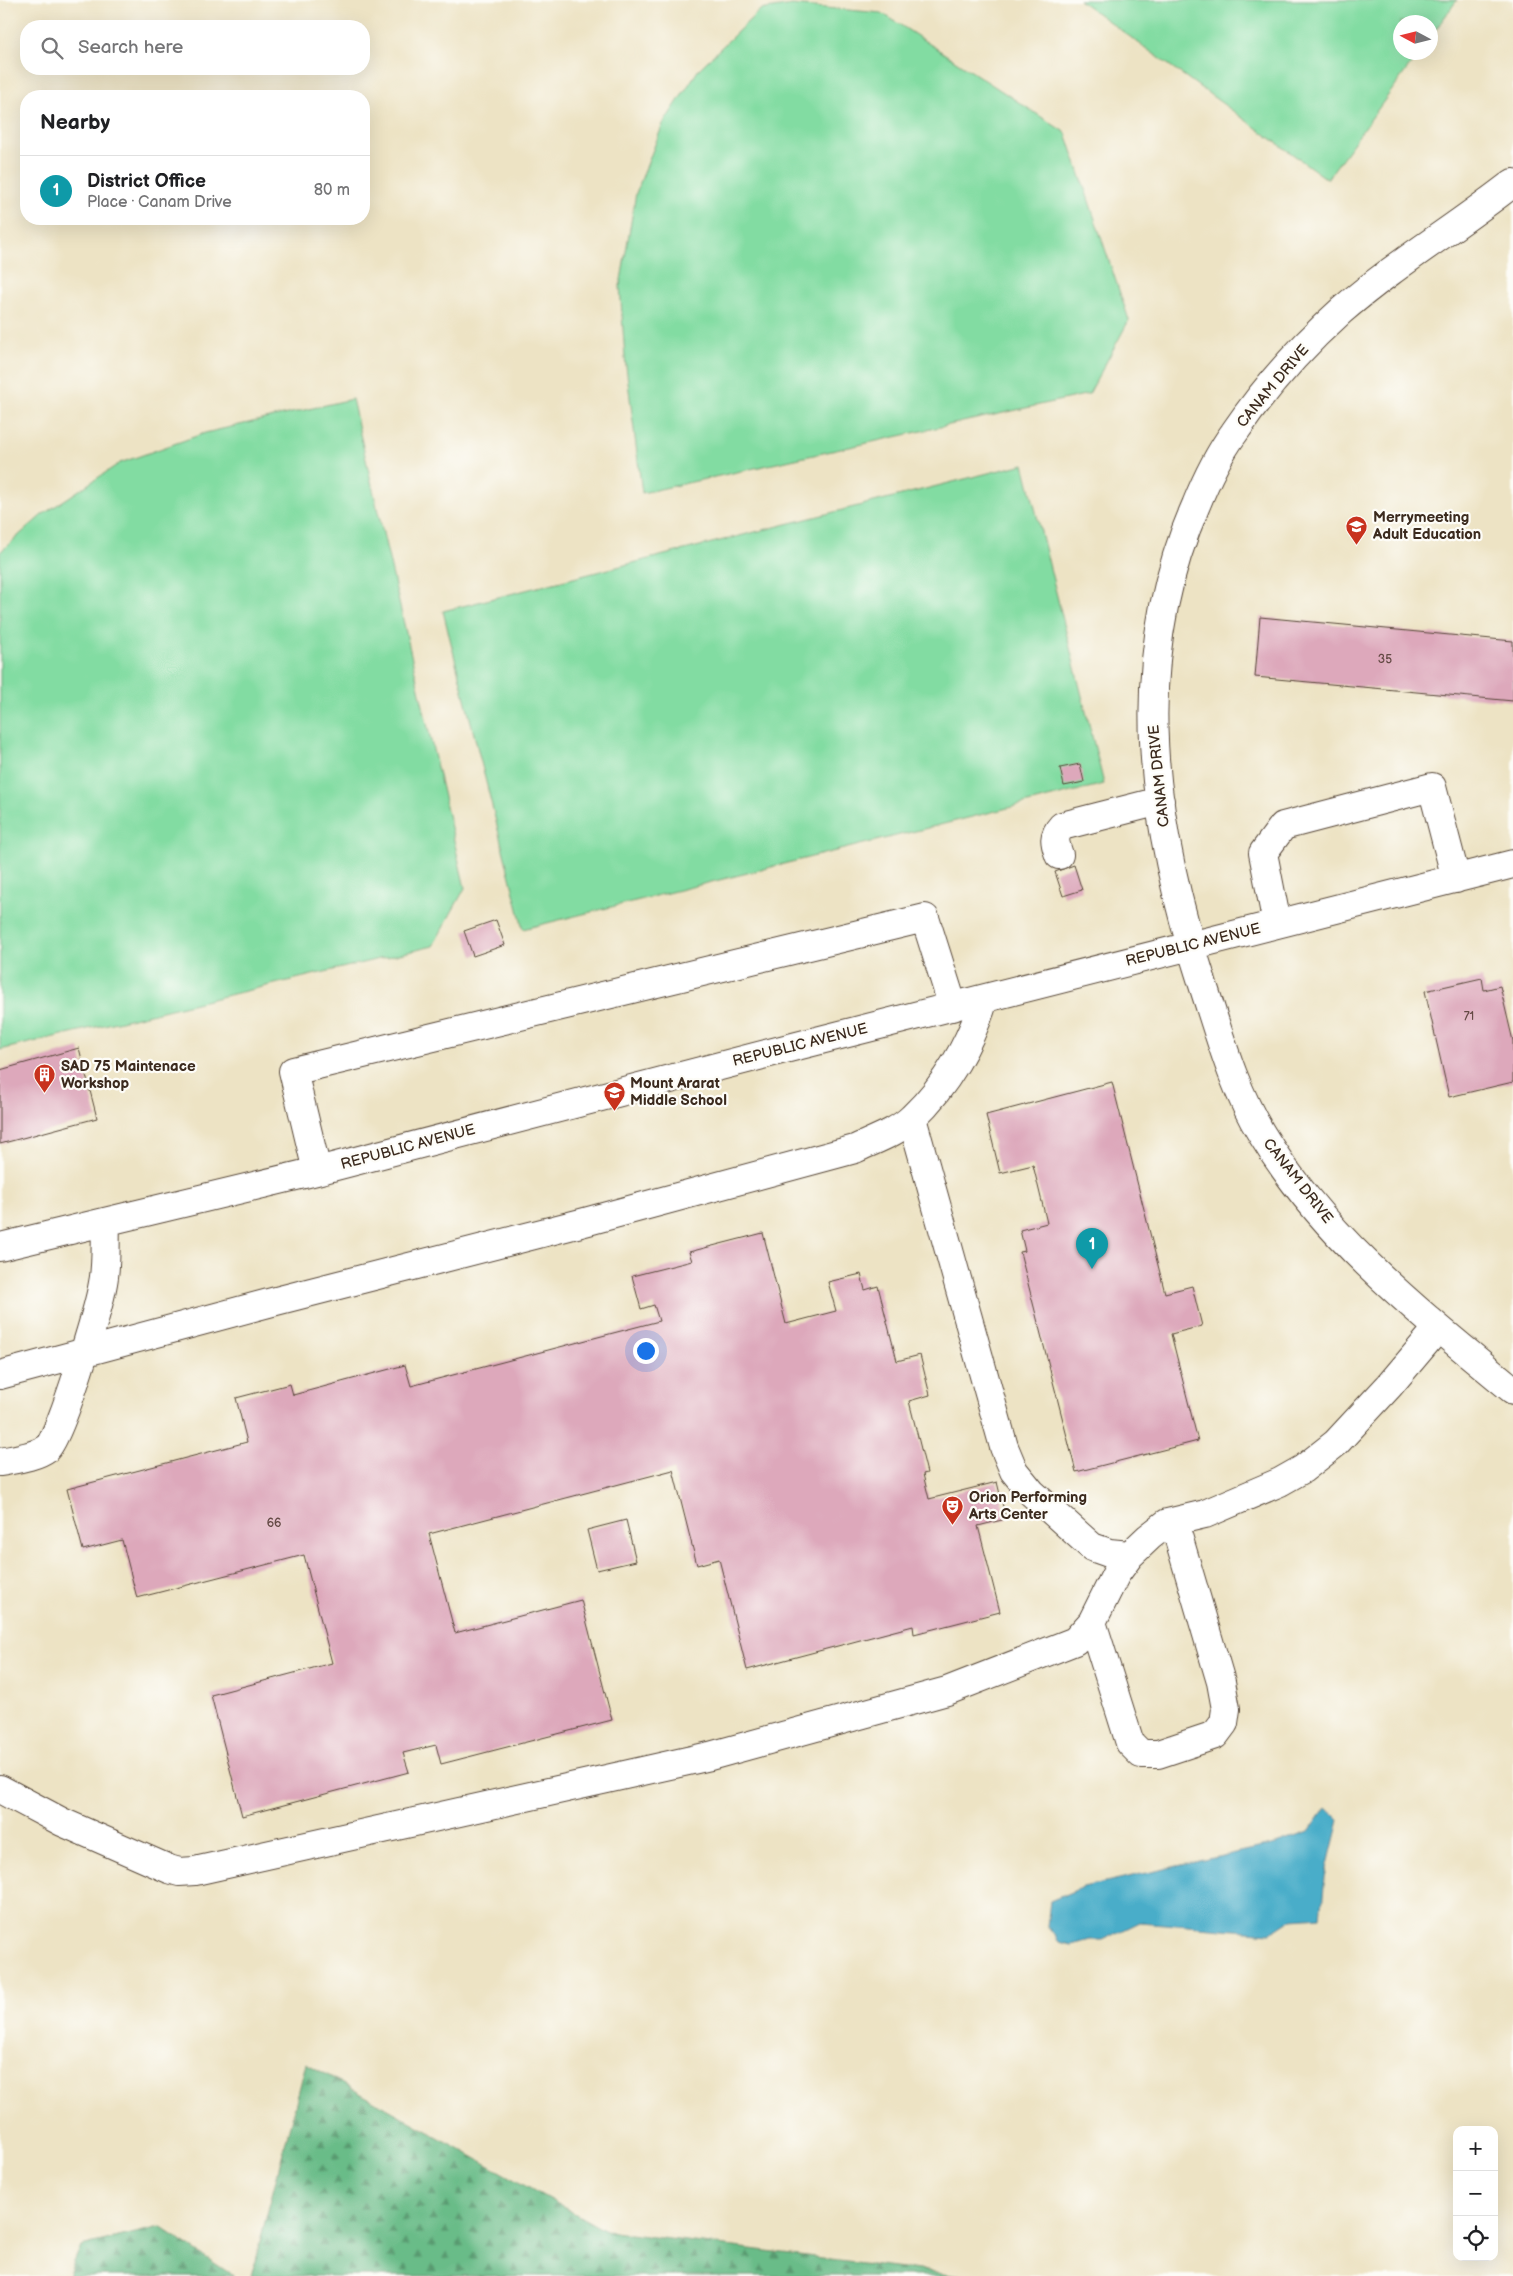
<!DOCTYPE html>
<meta charset="utf-8">
<style>
:root{--surface:#fff;--page:#f6f6f6;--text:#202124;--muted:#757577;--line:#e0e0e0;--accent:#2563eb}
body{margin:0;font-family:"Balsamiq Sans",sans-serif;background:var(--page);color:var(--text)}
.controls{position:absolute;right:15px;bottom:15px;display:grid;overflow:hidden;border-radius:10px;box-shadow:0 5px 20px #0002}
.controls button{width:45px;height:45px;display:grid;place-items:center;padding:0;border:0;border-bottom:1px solid var(--line);background:var(--surface);color:var(--text);font:25px sans-serif}
.compass{position:absolute;left:1393px;top:15px;width:45px;height:45px;border-radius:50%;background:var(--surface);box-shadow:0 5px 20px #0002;rotate:277deg}
.you{position:absolute;left:645px;top:1350px;width:18px;height:18px;margin:-12px;border:4px solid #fff;border-radius:50%;background:#1a73e8;box-shadow:0 0 0 8px #1a73e833}
.badge{display:grid;place-items:center;width:32px;height:32px;border-radius:50%;background:var(--accent);color:#fff;font-size:16px;font-weight:700}
.pin{position:absolute;translate:-50% -41px;filter:drop-shadow(0 1px 2px #0008)}
.pin::after{content:'';position:absolute;top:26px;width:18px;height:15px;background:inherit;clip-path:polygon(0 0,100% 0,50% 100%)}
.list{margin:0;padding:0;list-style:none}
h2{display:flex;justify-content:space-between;align-items:center;height:65px;margin:0;padding:0 20px;font-size:21px}
h2 small{font-size:16px;font-weight:400;color:var(--muted)}
.list li{display:grid;grid-template-columns:32px 1fr auto;gap:15px;align-items:center;box-sizing:border-box;height:70px;padding:0 20px;border-top:1px solid var(--line)}
.list b{display:block;font-size:19px;white-space:nowrap}
.list p{margin:0;font-size:16px;white-space:nowrap;color:var(--muted)}
.list em{font-size:16px;font-style:normal;color:var(--muted)}
.icon{flex:none;width:28px;height:28px;fill:none;stroke:currentColor;stroke-width:2;stroke-linecap:round;stroke-linejoin:round}
.map{position:relative;flex:none;width:1513px;height:2276px;overflow:hidden}
.search{position:absolute;background:var(--surface);box-shadow:0 5px 20px #0002;left:20px;top:20px;width:350px;height:55px;display:flex;align-items:center;gap:12px;box-sizing:border-box;padding:0 18px;border-radius:20px;color:var(--muted);font-size:19px}
.panel{position:absolute;background:var(--surface);box-shadow:0 5px 20px #0002;left:20px;top:90px;width:350px;height:135px;border-radius:20px}
.map>svg:first-child{display:block}
.forest{fill:url(#forest-firs);stroke:#527353}
.park{fill:#82dca2;stroke:#5e8360}
.water{fill:#4aadc9;stroke:#426c74}
.building{fill:#dda8bb}
.lines{fill:none;stroke-linecap:round;stroke-linejoin:round}
.minor-casing{stroke:#564637;stroke-width:30}
.minor{stroke:#fff;stroke-width:28}
.labels{text-anchor:middle;dominant-baseline:central;stroke-width:4.5;stroke-linejoin:round;paint-order:stroke}
.number-label{font-size:12px;fill:#644a45}
.street-label{font-size:15px;fill:#3b2a1e;stroke:#fdfcf7}
.poi-label{font-size:15px;font-weight:bold;fill:#3b2a1e;stroke:#fdfcf7;text-anchor:start}
</style>
<div class="map">
<svg width="1513" height="2276" viewBox="0 0 1513 2276">
<defs>
<pattern id="forest-firs" width="22" height="20" patternUnits="userSpaceOnUse" patternTransform="scale(1.25)"><rect width="22" height="20" fill="#69bc88"/><path d="M5 1l3.5 6h-7zM16 11l3.5 6h-7z" fill="#58996f"/></pattern>
</defs>
<rect width="100%" height="100%" fill="#fdfcf7"/>
<filter id="ink" filterUnits="userSpaceOnUse"><feTurbulence type="fractalNoise" baseFrequency=".02" numOctaves="2"/><feDisplacementMap in="SourceGraphic" scale="10" xChannelSelector="R" yChannelSelector="G"/><feConvolveMatrix kernelMatrix="1 2 1 2 8 2 1 2 1" color-interpolation-filters="sRGB"/></filter>
<filter id="wash" filterUnits="userSpaceOnUse"><feTurbulence type="fractalNoise" baseFrequency=".0096" numOctaves="4" result="noise"/><feDisplacementMap in="SourceGraphic" scale="20" xChannelSelector="R" yChannelSelector="G"/><feGaussianBlur stdDeviation="1.12" result="paint"/><feColorMatrix in="noise" values="0 0 0 0 0 0 0 0 0 0 0 0 0 0 0 0 0 1.4 0 .05"/><feComposite in="paint" operator="in"/></filter>
<g filter="url(#wash)">
<rect width="100%" height="100%" fill="#ede3c4"/>
<path class="forest" d="M306,2063l300,168 361,45h-716z
M160,2227l74,49h-166l13,-30z"/>
<path class="park" d="M1079,0h378l-26,36 -1,-14h-30v30l19,1 -92,126z
M792,5l90,8 184,120 63,187 -40,74 -447,99 -17,-135 -5,-72 16,-93 27,-69 36,-55 61,-59z
M352,399l113,489 -32,58 -433,104v-498l42,-37 78,-52 85,-30z
M1024,464l80,320 -581,145 -80,-318z"/>
<path class="water" d="M1326,1808l13,12 -14,57 -4,40 -29,2 -21,14 -131,-11 -37,18h-13l-18,5 -13,-3 -12,-16 3,-25 33,-14 193,-43 33,-12z"/>
<g id="blocks">
<path class="building" d="M1260,617l253,24v60l-258,-24z
M1080,764l4,18 -20,4 -4,-18z
M1074,865l8,25 -19,6 -8,-24z
M496,920l9,25 -32,11 -9,-25z
M1482,978l2,12 16,-4 13,55v41l-64,15 -24,-106z
M79,1048l18,70 -97,26v-74z
M1112,1082l53,211 27,-7 10,40 -31,8 27,107 -122,31 -56,-220 5,-1 -5,-21 27,-7 -14,-58 -33,8 -14,-58z
M763,1233l23,91 50,-13 -8,-29 33,-8 4,16 13,-4 19,75 23,-6 10,40 -21,6 18,72 -4,1 6,25 68,-17 9,37 -28,7 22,86 -86,22 -1,-8 -166,44 -28,-111 -22,6 -24,-95 -244,64 26,99 126,-33 31,120 -171,44 -5,-19 -33,8 6,19 -167,44 -31,-121 121,-32 -28,-108 -167,43 -15,-58 -39,10 -16,-61 180,-47 -11,-44 54,-14 3,11 112,-30 6,21 248,-65 -5,-16 -13,4 -9,-33 60,-15 -3,-9z
M626,1520l10,41 -39,9 -10,-40z"/>
</g>
</g>
<g filter="url(#ink)">
<use href="#blocks" fill-opacity="0" stroke="#564637" stroke-width="1"/>
<g class="lines">
<defs>
<path id="minor" d="M1513,183c-56,44 -118,81 -172,128 -40,36 -77,78 -107,122 -16,22 -28,47 -38,72 -70,160 -44,323 8,483 16,49 30,101 57,145 62,104 160,181 252,257
M1059,855c-4,-12 -7,-18 3,-29l98,-25
M1277,924l-14,-71 20,-27 149,-39 24,92
M912,1118l92,329 10,24 18,22 60,54 17,6 21,2
M317,1171l-24,-100 632,-153 28,89
M0,1247l317,-76 468,-122 728,-185
M0,1375l276,-74 305,-78 274,-74c19,-9 43,-17 58,-32 33,-31 58,-75 71,-118
M0,1462c15,-3 35,-5 47,-14 14,-12 52,-141 56,-165 4,-20 2,-41 3,-61
M1092,1622l38,121 11,11h17l57,-19 9,-12 2,-14 -5,-27 -47,-160
M0,1789l62,33 107,47 10,3 16,-1 515,-115 237,-65 128,-50 17,-19 24,-48 14,-19 19,-18 18,-14 38,-9 75,-32 23,-13 33,-26 53,-57 49,-58"/>
</defs>
<use href="#minor" class="minor-casing"/>
<use href="#minor" class="minor"/>
</g>
</g>
<defs>
<symbol id="school-pin" viewBox="-11 -11 22 30"><path d="M0 17L-7.5 6A9.5 9.5 0 1 1 7.5 6Z" fill="#c8321e" stroke="#fdfcf7"/><path d="M0-5L7-2L0 1L-7-2ZM-4 1L0 2.5L4 1V4Q0 6-4 4Z" fill="#fff"/></symbol>
<symbol id="building-pin" viewBox="-11 -11 22 30"><path d="M0 17L-7.5 6A9.5 9.5 0 1 1 7.5 6Z" fill="#c8321e" stroke="#fdfcf7"/><path d="M-4-6H4V6H1V3H-1V6H-4ZM-2.5-4.3h1.7v1.8h-1.7ZM.8-4.3h1.7v1.8H.8ZM-2.5-1h1.7V.8h-1.7ZM.8-1h1.7V.8H.8Z" fill="#fff"/></symbol>
<symbol id="theatre-pin" viewBox="-11 -11 22 30"><path d="M0 17L-7.5 6A9.5 9.5 0 1 1 7.5 6Z" fill="#c8321e" stroke="#fdfcf7"/><path d="M-5-5.5Q0-4 5-5.5V0Q5 5 0 6Q-5 5-5 0ZM-3.3-2.5H-1v1.5H-3.3ZM1-2.5H3.3v1.5H1ZM-2.8 1Q0 5.5 2.8 1Z" fill="#fff"/></symbol>
</defs>
<g fill-rule="evenodd">
<use href="#school-pin" x="1344" y="514" width="25" height="34"/>
<use href="#building-pin" x="32" y="1062" width="25" height="34"/>
<use href="#school-pin" x="602" y="1080" width="25" height="34"/>
<use href="#theatre-pin" x="940" y="1494" width="25" height="34"/>
</g>
<g class="labels">
<g class="number-label">
<text x="1385" y="659">35</text>
<text x="1469" y="1016">71</text>
<text x="274" y="1523">66</text>
</g>
<g class="street-label">
<text transform="translate(1273 386) rotate(-50)">CANAM DRIVE</text>
<text transform="translate(1159 776) rotate(-96)">CANAM DRIVE</text>
<text transform="translate(1193 945) rotate(-14)">REPUBLIC AVENUE</text>
<text transform="translate(800 1045) rotate(-14)">REPUBLIC AVENUE</text>
<text transform="translate(408 1147) rotate(-15)">REPUBLIC AVENUE</text>
<text transform="translate(1298 1181) rotate(52)">CANAM DRIVE</text>
</g>
<g class="poi-label">
<text x="1373" y="517">Merrymeeting<tspan x="1373" dy="17">Adult Education</tspan></text>
<text x="61" y="1066">SAD 75 Maintenace<tspan x="61" dy="17">Workshop</tspan></text>
<text x="630" y="1083">Mount Ararat<tspan x="630" dy="17">Middle School</tspan></text>
<text x="969" y="1497">Orion Performing<tspan x="969" dy="17">Arts Center</tspan></text>
</g>
</g>
</svg>
<div class="controls">
<button>+</button>
<button>−</button>
<button><svg class="icon" aria-label="locate" viewBox="0 0 24 24"><circle cx="12" cy="12" r="6"/><path d="M12 2v4M12 18v4M2 12h4M18 12h4"/></svg></button>
</div>
<svg class="compass" viewBox="-18 -18 36 36"><path d="M0-13l5 13h-10z" fill="#e53935"/><path d="M0 13l5-13h-10z" fill="#757577"/></svg>
<div class="you"></div>
<div class="pin badge" style="left:1092px;top:1269px;background:#0f9aa8">1</div>
<div class="search"><svg class="icon" aria-label="search" viewBox="0 0 24 24"><circle cx="10" cy="10" r="6"/><path d="M15 15l6 6"/></svg>Search here</div>
<section class="panel">
<h2>Nearby<small></small></h2>
<ul class="list">
<li><span class="badge" style="background:#0f9aa8">1</span><div><b>District Office</b><p>Place · Canam Drive</p></div><em>80 m</em></li>
</ul>
</section>
</div>
